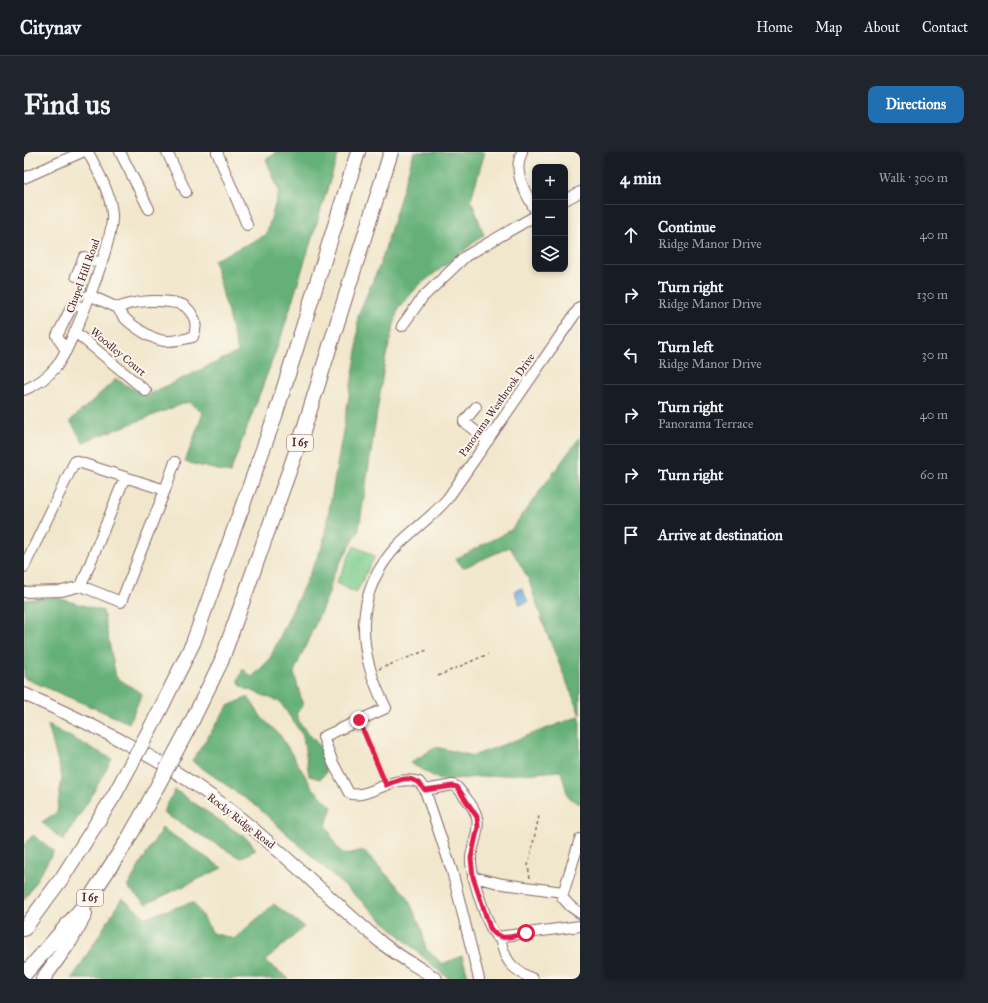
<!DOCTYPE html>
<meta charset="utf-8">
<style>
:root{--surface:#171b24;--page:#20242c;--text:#f1f3f6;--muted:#9ea1a6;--line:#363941;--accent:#1f6fb2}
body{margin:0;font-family:"IM FELL Great Primer",serif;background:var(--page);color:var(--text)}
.controls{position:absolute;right:12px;top:12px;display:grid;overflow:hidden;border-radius:8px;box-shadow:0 2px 6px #0003}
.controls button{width:36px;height:36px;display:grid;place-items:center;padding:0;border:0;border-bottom:1px solid var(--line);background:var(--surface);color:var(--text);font:20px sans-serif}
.stop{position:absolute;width:12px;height:12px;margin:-9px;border:3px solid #e11d48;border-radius:50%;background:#fff}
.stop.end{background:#e11d48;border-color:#fff;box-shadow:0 1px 4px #0008}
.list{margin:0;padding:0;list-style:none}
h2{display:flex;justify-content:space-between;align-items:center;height:52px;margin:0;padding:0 16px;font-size:17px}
h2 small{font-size:13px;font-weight:400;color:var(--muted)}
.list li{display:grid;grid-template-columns:26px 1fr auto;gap:12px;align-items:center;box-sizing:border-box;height:60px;padding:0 16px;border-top:1px solid var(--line)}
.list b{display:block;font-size:15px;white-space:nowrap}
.list p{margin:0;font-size:13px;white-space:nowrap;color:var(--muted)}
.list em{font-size:13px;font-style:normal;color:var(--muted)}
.icon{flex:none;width:22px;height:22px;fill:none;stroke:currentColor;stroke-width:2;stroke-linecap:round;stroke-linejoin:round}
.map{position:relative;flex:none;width:556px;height:827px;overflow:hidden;border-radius:8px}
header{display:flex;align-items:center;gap:24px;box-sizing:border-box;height:56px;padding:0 20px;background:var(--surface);border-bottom:1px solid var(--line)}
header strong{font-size:19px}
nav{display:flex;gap:22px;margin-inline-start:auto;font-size:14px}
.intro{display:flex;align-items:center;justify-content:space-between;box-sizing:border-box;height:96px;padding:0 24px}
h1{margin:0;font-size:28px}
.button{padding:10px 18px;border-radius:8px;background:var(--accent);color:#fff;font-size:14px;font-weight:700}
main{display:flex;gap:24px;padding:0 24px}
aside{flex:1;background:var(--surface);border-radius:8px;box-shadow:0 2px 6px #0003}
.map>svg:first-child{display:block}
.green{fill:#7ccc8c;stroke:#63765c}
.forest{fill:#65b078;stroke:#586852}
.water{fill:#6bafe0;stroke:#5a6786}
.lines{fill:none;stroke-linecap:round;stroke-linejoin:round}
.minor-casing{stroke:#846563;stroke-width:12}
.major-casing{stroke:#846563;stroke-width:14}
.highway-casing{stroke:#846563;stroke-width:16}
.path{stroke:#846563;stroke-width:1.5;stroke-dasharray:3 3;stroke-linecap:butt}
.minor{stroke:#fff;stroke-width:10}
.major{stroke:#fff;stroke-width:12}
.highway{stroke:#fff;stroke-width:14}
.highway-bridge-casing{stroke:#846563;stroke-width:16;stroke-linecap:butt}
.highway-bridge{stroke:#fff;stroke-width:14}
.route{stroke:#e11d48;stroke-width:5}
.labels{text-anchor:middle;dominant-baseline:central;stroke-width:4;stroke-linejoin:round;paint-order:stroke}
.shield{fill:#fbf7ec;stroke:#7f6065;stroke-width:1}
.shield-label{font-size:10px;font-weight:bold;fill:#4a1f2b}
.street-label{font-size:11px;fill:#4a1f2b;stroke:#fbf7ec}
</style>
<header>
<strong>Citynav</strong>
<nav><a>Home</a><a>Map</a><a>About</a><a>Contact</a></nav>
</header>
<div class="intro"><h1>Find us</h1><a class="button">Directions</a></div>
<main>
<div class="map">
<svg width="556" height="827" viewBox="0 0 556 827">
<rect width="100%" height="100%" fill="#fbf7ec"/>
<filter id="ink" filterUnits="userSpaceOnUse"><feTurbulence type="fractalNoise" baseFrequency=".025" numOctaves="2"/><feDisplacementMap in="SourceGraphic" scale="8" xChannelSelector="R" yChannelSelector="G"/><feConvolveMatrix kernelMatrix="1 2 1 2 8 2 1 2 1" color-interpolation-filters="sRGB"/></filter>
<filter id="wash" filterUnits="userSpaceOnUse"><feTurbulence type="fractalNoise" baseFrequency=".012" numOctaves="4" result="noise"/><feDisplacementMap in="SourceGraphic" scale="16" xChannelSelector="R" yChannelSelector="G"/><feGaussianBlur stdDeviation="0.9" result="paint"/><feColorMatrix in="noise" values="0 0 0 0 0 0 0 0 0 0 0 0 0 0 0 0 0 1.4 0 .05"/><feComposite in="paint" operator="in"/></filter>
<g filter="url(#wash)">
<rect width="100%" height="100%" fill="#f1e7cc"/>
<path class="green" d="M330,394l21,10 -19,37 -20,-10z"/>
<path class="forest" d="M251,0h64l-58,185 -51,136 -45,-11 18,-49 -15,-11 -105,40 -13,-21 46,-42 29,17 93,-44 -24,-92 52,-25 13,-44 -13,-32 8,-4z
M390,0h71l-14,47 13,36 -66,51 -20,23 -13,51 -26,170 -26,45 -4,18 -35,79 9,34 -7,7 4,10 22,26 4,24 -6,6 -11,-3 -6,-40 -23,-34 -38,-15 -4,-7 5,-11 9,8 17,-17 54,-115 34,-194 1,-36 23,-53z
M556,285v278l-34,-84 -18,-53 -18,-31 -47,21 -7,-9 55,-29z
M30,445l49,14 13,66 26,17 -13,29 -105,-45v-78z
M224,545l14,21 18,17 32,52 20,20 -6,18 11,23 8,7 18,-5 44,46 15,34 4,19 16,15 20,-8 7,23h-19l-9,-6 -186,-168 -63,-44 36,-55z
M556,564v88l-12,-7 -7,-26 -121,9 -30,-17 26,-16 37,9z
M24,573l64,34 -21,38 -28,44 -21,-19 15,-10 5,-35z
M151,638l75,51 6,9 -16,8 -77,-45z
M138,676l60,40 -76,36 -19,-17z
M9,683l21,16 -30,49v-55z
M98,746l23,19 48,-15 20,31 21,6 40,-35 30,23 -39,34 24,18h-217z"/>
<path class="water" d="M498,436l6,14 -8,3 -6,-14z"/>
</g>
<g filter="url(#ink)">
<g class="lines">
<defs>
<path id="minor" d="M96,0l29,57
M143,0l19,40
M193,0l30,73
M498,0c-10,21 3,39 13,58
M0,26l58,-26
M541,48l15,-8
M52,124l8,-19 16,6
M65,143l29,13c16,-8 44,-9 62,-4 6,1 10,7 13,12 4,7 3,14 0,21 -27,7 -36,6 -59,-11 -7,-5 -13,-10 -16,-18
M378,174l20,-28 44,-42 69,-40
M51,180l71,59
M42,199l-9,-15 15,-30 3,-1 8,3
M0,238c12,-5 23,-12 32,-23 17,-22 58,-126 56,-153 -2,-23 -14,-42 -24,-62
M452,255l-12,15 24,19
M101,325l-44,109 40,16 44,-112
M0,415l51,-106 90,29 10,-28
M0,440l38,-1 19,-5
M401,638l28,-5 4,2c7,9 18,20 20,31 3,14 -5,27 -6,40 -1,14 16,69 26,79l83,-11
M556,687l-18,58 8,9 10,7
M449,725l30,7 60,8
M476,786c5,23 11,31 33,41
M455,827l-27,-108 -27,-81 -6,-8c-27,-9 -52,19 -70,11l-16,-30 -10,-26 63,-29c-29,-56 -34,-116 13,-164 16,-16 34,-28 49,-46l132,-191"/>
<path id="major" d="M0,542c72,32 143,67 206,116 54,42 101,91 153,134 16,13 36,23 53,35"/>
<path id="highway" d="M136,558l33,-67 82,-227 83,-264
M165,575l32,-65 81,-227 89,-283
M0,777l38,-51 53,-84
M0,823l63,-73 40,-61 17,-30
M19,827l27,-38 15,-27"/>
</defs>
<use href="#minor" class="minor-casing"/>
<use href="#major" class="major-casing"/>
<use href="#highway" class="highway-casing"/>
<path class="path" d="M355,517l48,-19
M414,524l50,-22
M338,576l21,50
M506,726l-2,-12 11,-50"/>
<use href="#minor" class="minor"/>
<use href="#major" class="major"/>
<use href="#highway" class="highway"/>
<defs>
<path id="highway-bridge" d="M91,642l45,-84
M120,659l45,-84"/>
</defs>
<use href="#highway-bridge" class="highway-bridge-casing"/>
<use href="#highway-bridge" class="highway-bridge"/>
</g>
</g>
<g class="lines" filter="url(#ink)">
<path class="route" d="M335,568l27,65c17,-7 27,-11 39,5l28,-4 4,1 20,30 1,10 -7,31 2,19 17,51c10,15 22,8 36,5"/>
</g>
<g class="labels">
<g class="shield">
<rect x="263" y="283" width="26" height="16" rx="3"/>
<rect x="53" y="738" width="26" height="16" rx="3"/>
</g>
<g class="shield-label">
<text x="276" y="291">I 65</text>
<text x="66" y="746">I 65</text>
</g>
<g class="street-label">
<text transform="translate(59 124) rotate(-70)">Chapel Hill Road</text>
<text transform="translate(94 200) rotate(40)">Woodley Court</text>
<text transform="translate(473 253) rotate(-55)">Panorama Westbrook Drive</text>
<text transform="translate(217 669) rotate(38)">Rocky Ridge Road</text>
</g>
</g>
</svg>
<div class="controls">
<button>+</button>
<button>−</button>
<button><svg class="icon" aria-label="layers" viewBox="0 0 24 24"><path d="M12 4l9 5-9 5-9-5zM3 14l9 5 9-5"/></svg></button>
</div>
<div class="stop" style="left:502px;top:781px"></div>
<div class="stop end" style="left:335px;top:568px"></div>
</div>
<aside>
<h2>4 min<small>Walk · 300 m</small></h2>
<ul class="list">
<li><svg class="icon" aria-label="ahead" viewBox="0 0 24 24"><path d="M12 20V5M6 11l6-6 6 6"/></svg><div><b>Continue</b><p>Ridge Manor Drive</p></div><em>40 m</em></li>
<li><svg class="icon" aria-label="right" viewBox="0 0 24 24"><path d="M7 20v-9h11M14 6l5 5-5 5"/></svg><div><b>Turn right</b><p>Ridge Manor Drive</p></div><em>130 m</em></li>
<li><svg class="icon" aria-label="left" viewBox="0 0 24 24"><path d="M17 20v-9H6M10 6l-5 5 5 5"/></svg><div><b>Turn left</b><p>Ridge Manor Drive</p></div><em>30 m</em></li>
<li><svg class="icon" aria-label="right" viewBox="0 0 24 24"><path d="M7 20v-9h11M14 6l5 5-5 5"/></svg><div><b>Turn right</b><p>Panorama Terrace</p></div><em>40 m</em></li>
<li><svg class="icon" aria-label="right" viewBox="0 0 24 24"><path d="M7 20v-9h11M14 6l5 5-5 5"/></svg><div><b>Turn right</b></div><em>60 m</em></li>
<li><svg class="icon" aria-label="arrive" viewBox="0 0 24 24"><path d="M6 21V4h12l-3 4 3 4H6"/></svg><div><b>Arrive at destination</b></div></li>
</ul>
</aside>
</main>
